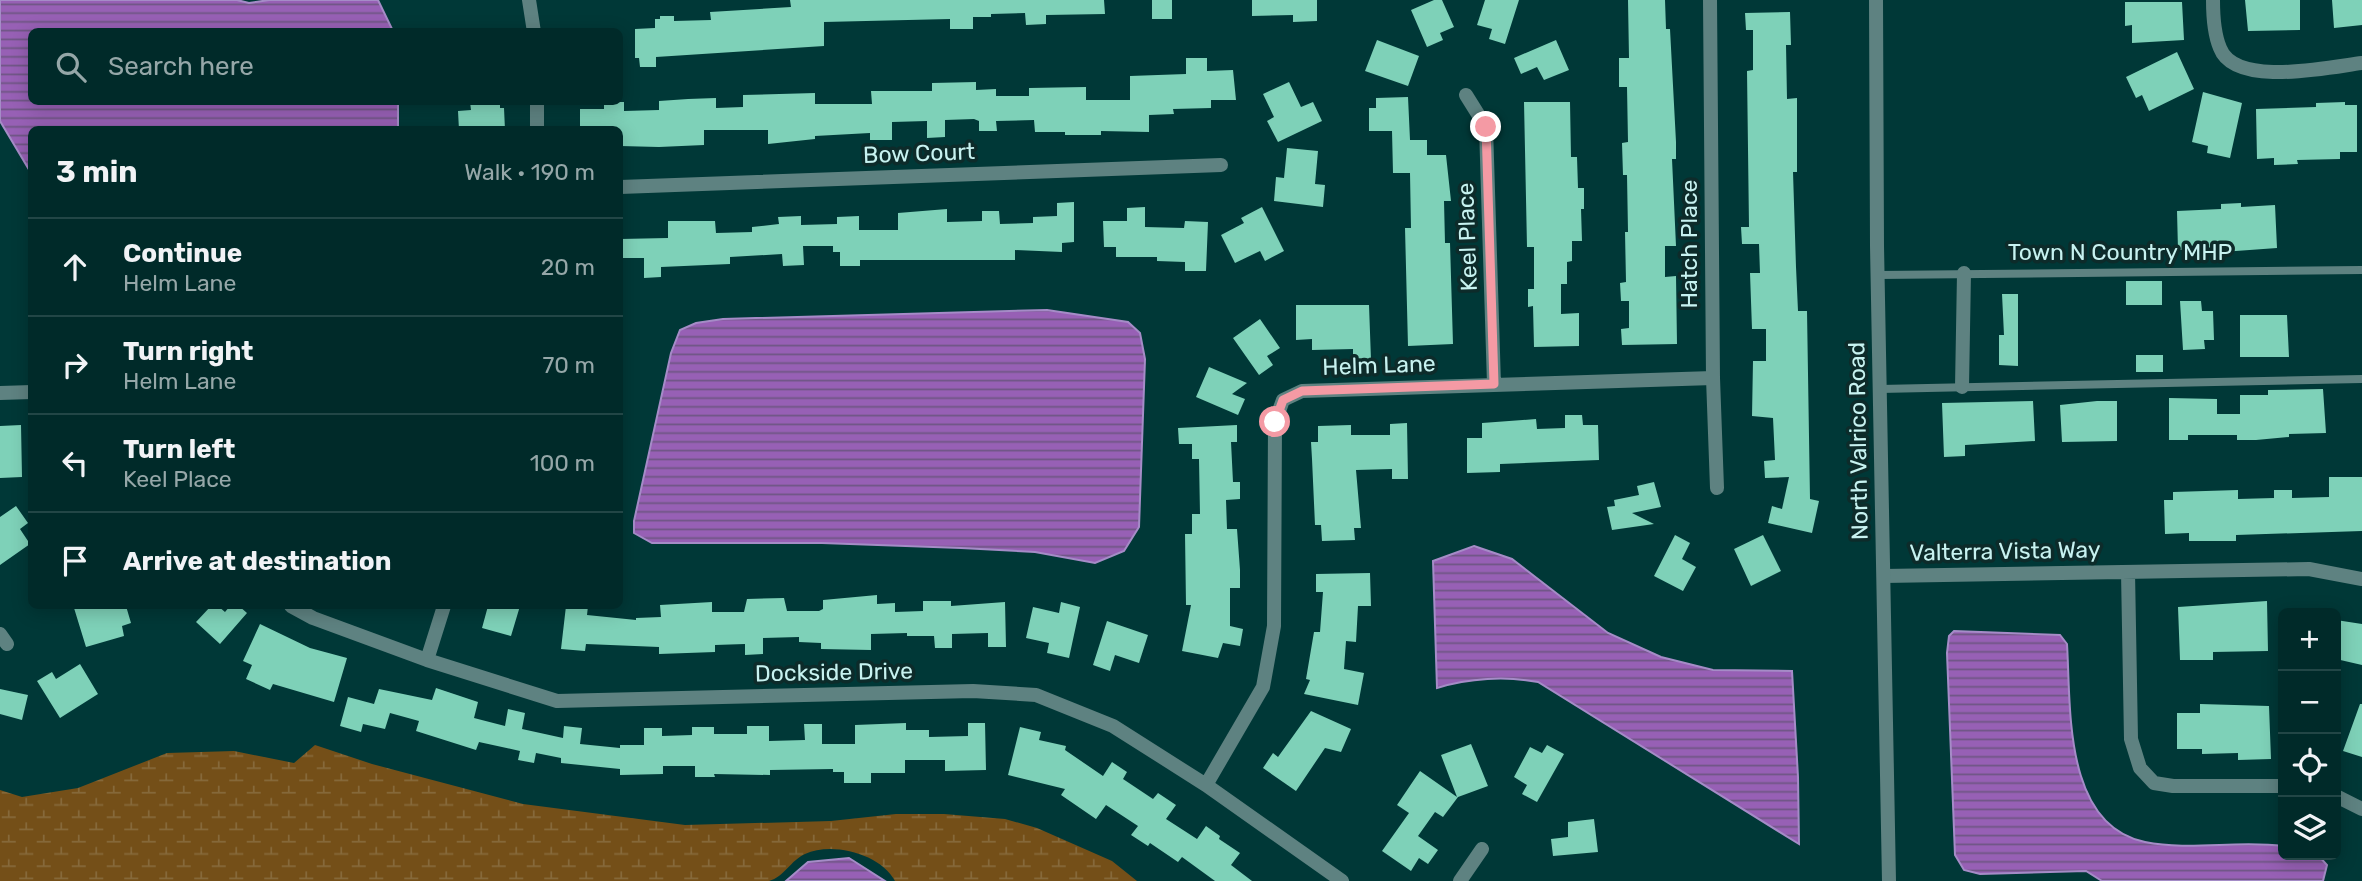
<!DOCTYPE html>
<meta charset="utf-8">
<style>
:root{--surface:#002a29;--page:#0a3231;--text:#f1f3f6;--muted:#95a7a8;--line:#224646}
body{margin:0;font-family:Rubik,sans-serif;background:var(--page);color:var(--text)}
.controls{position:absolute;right:21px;bottom:21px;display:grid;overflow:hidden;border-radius:10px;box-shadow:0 4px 18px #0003}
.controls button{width:63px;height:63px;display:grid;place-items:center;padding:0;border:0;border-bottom:2px solid var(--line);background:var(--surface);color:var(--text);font:35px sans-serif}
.stop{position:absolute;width:21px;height:21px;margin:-16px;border:5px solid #f49aa4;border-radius:50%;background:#fff}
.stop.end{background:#f49aa4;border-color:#fff;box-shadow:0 2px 7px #0008}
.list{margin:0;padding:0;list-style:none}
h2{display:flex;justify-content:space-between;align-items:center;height:91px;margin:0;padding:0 28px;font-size:30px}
h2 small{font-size:23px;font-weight:400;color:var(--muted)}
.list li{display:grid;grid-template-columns:46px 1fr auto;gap:21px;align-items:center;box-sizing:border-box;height:98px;padding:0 28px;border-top:2px solid var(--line)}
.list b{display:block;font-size:26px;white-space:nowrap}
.list p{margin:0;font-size:23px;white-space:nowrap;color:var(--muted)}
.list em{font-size:23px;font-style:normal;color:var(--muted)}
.icon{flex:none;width:38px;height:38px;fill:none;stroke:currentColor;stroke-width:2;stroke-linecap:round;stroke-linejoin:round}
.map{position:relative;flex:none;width:2362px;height:881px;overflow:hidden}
.search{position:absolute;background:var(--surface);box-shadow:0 4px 18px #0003;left:28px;top:28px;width:595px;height:77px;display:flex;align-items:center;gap:18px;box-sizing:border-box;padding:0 24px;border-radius:10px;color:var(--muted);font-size:26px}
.panel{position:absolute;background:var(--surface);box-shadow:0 4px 18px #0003;left:28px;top:126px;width:595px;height:483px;border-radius:10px}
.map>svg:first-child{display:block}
.wetland{fill:url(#wetland-marsh)}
.water{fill:url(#water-rules);stroke:#a58cc7;stroke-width:2}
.building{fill:#7ed1b8}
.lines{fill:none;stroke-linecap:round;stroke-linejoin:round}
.service{stroke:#5e8281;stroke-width:8}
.minor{stroke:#5e8281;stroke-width:14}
.tertiary{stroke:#5e8281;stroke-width:14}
.route{stroke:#f49aa4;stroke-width:9}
.labels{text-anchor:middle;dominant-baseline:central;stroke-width:7;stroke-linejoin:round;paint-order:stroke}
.street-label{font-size:23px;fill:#c7f2f0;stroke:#0d2b2a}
</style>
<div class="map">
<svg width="2362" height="881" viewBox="0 0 2362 881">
<defs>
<pattern id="wetland-marsh" width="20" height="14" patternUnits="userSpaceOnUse" patternTransform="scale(1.75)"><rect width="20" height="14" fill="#744f18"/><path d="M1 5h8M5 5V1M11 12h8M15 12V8" fill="none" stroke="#86693a"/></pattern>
<pattern id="water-rules" width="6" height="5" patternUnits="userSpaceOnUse" patternTransform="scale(1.75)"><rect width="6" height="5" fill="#9760b5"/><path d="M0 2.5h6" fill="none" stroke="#6e5684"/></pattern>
</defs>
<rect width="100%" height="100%" fill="#003837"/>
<path class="wetland" d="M315,745l57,19 151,40 162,21 146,-4 65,-7h48l61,5 32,9 75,33 25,20h-242c-14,-27 -63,-40 -90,-27 -14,6 -21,23 -36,27h-769v-91l22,7 56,-9 89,-35 67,-2 60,12z"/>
<path class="water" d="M0,0h237l12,3 20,-3h109l15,31 -361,1v70h366v27l-366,1 -1,43 -31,-52z
M1047,310l81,12 12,11 5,26 -6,168 -15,24 -29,12 -60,-11 -74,-4 -139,-5h-170l-18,-10v-12l37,-168 9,-23 16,-7 27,-4z
M1474,546l38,13 96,74 53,24 52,13 79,1 6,106 1,67 -261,-162c-32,-6 -69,-4 -101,6l-4,-127z
M1954,631l106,4 7,9c4,63 -4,181 78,198 45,9 93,-2 138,4v9h35l9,10 -4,16h-221l-16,-10 -106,3 -16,-4 -9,-15 -8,-202 2,-17z
M849,858l36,23h-99l22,-19z"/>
<path class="building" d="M790,0h314l1,14 -59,1v9l-20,1 -1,-12 -34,1v3h-18v12h-23v-10l-126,3v24l-168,11v10h-16l-1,-9h-4v-29l20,-1v-9h5v-3h14v5l37,-1 -1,-8 81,-5z
M1152,0h20v19h-20z
M1252,0h65v21l-24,1v-7l-41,1z
M1434,0h8l12,27 -14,6 3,7 -16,7 -16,-37z
M1485,0h34l-14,44 -16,-5 3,-10 -15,-4z
M1628,0h37l1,29h4l6,113v17h-4l4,87h-11v31l11,-1 1,68 -55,1 -1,-16 8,-1v-27h-8l-1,-18 6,-1 -1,-50h3l-1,-57h-4l-1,-32 6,-1 -1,-55h-8v-29h10z
M2245,0h55v30l-52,1z
M2332,0h30v25l-28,3z
M2125,2h57l2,38 -52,3v-18l-7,1z
M1790,12l1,33h-5l1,54 10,-1v74h-4l3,95 2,44h9l3,188 9,2 -7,32 -44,-10 4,-17 10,3 7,-32 -24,1 -1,-17 11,-1 -2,-42 -21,-2 1,-55h13v-32h-14l-2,-56h10l-1,-29h-17l-1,-17h8l-2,-156 6,-1v-40h-7l-1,-17z
M1377,40l42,16 -11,30 -43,-15z
M1556,40l13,30 -25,10 -7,-13 -16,7 -7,-16z
M2177,52l17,37 -45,22 -7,-16 -6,3 -10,-21z
M1186,58h21v13l26,-1 3,30h-25v8l-38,1 1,5 -25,1v17l-48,-1v4h-36v-3h-30l-1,-12 -38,1 1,10h-18v-10l-5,-2 -29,1v17l-18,1v-17l-35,1v18h-22v-7l-55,3v3l-47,5v-14h-64v15l-45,2 -39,-1v-16h-40v-21h24v-7h20v9l35,-1v-9l29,-2 28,-1v10l27,-1v-12l72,-2v11h57l-1,-13h61v-8l44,-1v8l20,-1v7h33v-8l57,-1v13h44v-24l56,-2z
M1289,82l12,25 12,-5 9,19 -44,21 -11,-21 7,-4 -11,-23z
M2203,92l39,11 -12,55 -23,-5 1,-7 -16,-4z
M1408,97l2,43h17v15h19l5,46h-7l1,42h5l3,101 -45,2 -3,-118h6l-1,-55h-17l-1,-42h-23v-23h7v-10z
M470,102h30v6h4l1,22h-46l-1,-19 13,-1z
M1524,102h46l1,55h6l1,31h6v21h-3l1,32h-10v20l-5,1v22h-6v30l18,-1v33l-45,1 -1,-41 -5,1v-18h6v-42h-7z
M2345,102v3h12v47h-17v7l-43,1 1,4 -24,1v-7l-17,1 -1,-50 60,-2v-4z
M1287,148l31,3 -3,33 10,1 -2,22 -49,-6 2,-24 8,1z
M1074,202v40l-12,1v9l-47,-2v10h-155v6h-20v-14h-7v-6h-30l1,19 -21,1 -1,-12 -52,3v7l-69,3v10l-17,1v-20h-24v-19l48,-1v-17h47l1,12 36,-1v-5l27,-3 -1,-7 23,-1v9l36,-1v-7l22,-1v14h39v-17l49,-4v13l35,-1v-10h17l1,13 33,-1v-6l24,-1v-13z
M2241,203v4l34,-2 2,43 -55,4v-3l-44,1 -1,-39 44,-2v-5z
M1145,207v20l39,1 1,-7 23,1 -2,49h-21v-9l-28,-1v-4h-41v-10h-12l-1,-26h24v-13z
M1262,207l22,44 -19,10 -5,-10 -25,12 -14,-28 23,-12 -3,-5z
M2126,281h36v24h-36z
M2002,294h16v72l-19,-1v-30h5z
M2180,301h21l1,10h11l1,29h-10l1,9 -22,1z
M1296,305h73l2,55h-18v-11l-41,1v-11l-16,1z
M2240,315h47l2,42h-49z
M1260,319l20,29 -13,8 6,9 -14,10 -26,-37z
M2136,355h27v17h-27z
M1209,367l38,16 -15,11 13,5 -7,16 -42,-18z
M2323,389l3,44 -37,1v3l-33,3h-19v-5h-49v5h-19v-42l48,1v15h23v-19h28v-5z
M2033,401l2,40 -70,4v11l-21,1 -2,-54z
M2097,401h20v40l-55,1 -2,-37z
M1565,415h17l1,10h15l1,35 -99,4v8l-33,1v-35h15v-15l54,-4 1,10 28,-1z
M1407,423l1,56h-16v-10l-36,1 5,58h-7l1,12 -33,1 -1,-16h-6l-3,-66 -1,-17h7v-16l33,-1v10h39v-11z
M21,425l1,52 -22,1v-52z
M1237,425v17h-6l2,40h7v17l-14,1 1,29h10l3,41v18h-10v38l13,3 -3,17 -17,-3 -5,15 -36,-7 9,-46h-5l-1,-71h7v-20h8l-1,-55h-7v-15h-13l-1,-16z
M2329,477h33v54l-126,4v6h-47v-8l-24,1 -1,-34h9v-8l65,-2v9l36,-1v-8h18v8l37,-1z
M1654,482l7,25 -29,6 22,11 -42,6 -5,-23 8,-1 -1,-6 25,-5 -2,-9z
M16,506l12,17 -8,6 10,15 -30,21v-48z
M1675,535l15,8 -8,16 14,8 -13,24 -29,-15z
M1763,535l18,36 -30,15 -17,-37z
M1370,573l1,33h-13l-2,36 -10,-1 -2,28 20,4 -6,32 -54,-11 6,-14 -4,-1 8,-47h6l3,-40h-7v-18z
M877,595v9l18,-1v9l28,-1v-10h28v5l54,-4 1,45h-18v-14l-36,1v14h-17l-1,-12h-27v-3l-36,1v16l-50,-1v-6l-22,-1v-5l-36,1v16l-18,1v-11l-30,1v7l-56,2v-7l-73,-3 -1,7 -24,-2 5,-43h22l-1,9 49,5v-2l25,-1 -1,-12 52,-3v10h32l3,-13 37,-1 3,13h32l4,-2v-9z
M2267,601l1,50 -55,1v8h-33l-2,-53z
M1061,602l19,5 -11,51 -22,-5 2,-10 -23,-5 7,-31 26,6z
M82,606h33l1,3 10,-3 5,17 -9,3 2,10 -38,11 -12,-39z
M211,606h7l7,6 5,-6h9l8,7 -27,31 -24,-22z
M488,606h32l-9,30 -29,-8z
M2336,620l26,4v41l-26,-6z
M1107,621l41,14 -9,28 -24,-8 -5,16 -17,-6z
M260,624l50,24 37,10 -13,44 -61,-18 -3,6 -24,-11 6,-14 -9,-4z
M80,664l18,30 -38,24 -23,-37 15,-9 4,7z
M436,688l42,14 -4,16 31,8 3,-17 17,4 -3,16 41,9 1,-12 18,2 -2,16 40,4v-3h24v-17h18v8l30,-1v-8h22v7h33v-8h22v15l36,-1 -1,-16h18v20h33v-19l51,-2v7h23v7l39,-1v-13h17l1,47 -41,1v-11h-40v13h-34v10h-27v-11h-11v-3l-63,1v5l-56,-1 1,3h-20v-11h-32v8l-43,1v-6l-59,-6v-5l-25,-5 -2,10 -16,-3 2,-9 -41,-9 -3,8 -60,-19 3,-10 -29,-8 -5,16 -22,-5 -2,8 -21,-6 8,-29 26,7 5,-15 53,11z
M0,689l28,6 -6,25 -22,-6z
M2200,704l69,2 2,53 -33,1v-7l-36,1v-5h-25v-36h23z
M2360,704h2v53l-19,-6z
M1311,711l40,18 -10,23 -16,-4 -29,43 -33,-23 10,-15 5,4z
M1020,727l21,5 -2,8 27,6 -1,4 38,26 9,-14 15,10 -4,7 30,20 5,-6 18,12 -10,14 31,20 9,-13 14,10 -1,3 21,14 -9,12 21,16h-37l-33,-24 -4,5 -28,-19 -2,3 -17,-11 7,-9 -32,-21 -10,14 -35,-24 4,-6 -57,-14z
M1471,744l17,42 -30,11 -15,20 -8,-5 -17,24 20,14 -10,14 -9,-6 -8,13 -29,-20 27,-38 -12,-8 23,-34 37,26 -16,-42z
M1547,745l17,9 -27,48 -15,-8 5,-9 -13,-8 16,-30 12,6z
M1594,819l4,33 -45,4 -2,-17 17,-2v-15z"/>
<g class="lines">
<path class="service" d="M1878,275l484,-5
M1880,389l482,-10"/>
<path class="minor" d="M529,0l5,32
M1710,0l3,378 4,110
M2213,0c0,15 1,34 7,48 15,40 110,19 142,15
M1466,95l20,32 8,257
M537,102v28
M620,187l601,-22
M1962,387l2,-114
M0,393l32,-1
M2128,572l3,167 9,29 14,15 19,3h110
M1884,576l425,-7 53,10
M291,606l22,12 114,42 130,41 416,-10 63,4 77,31 93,59 136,96
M0,634l7,10
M427,660l17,-54
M1206,785l57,-98 11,-61 1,-204 8,-22 19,-9 411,-13
M2336,796l26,13
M1460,881l22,-32"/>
<path class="tertiary" d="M1876,0l1,246 12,635"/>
</g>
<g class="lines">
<path class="route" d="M1275,422l8,-22 19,-9 192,-7 -8,-257"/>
</g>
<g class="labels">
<g class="street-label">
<text transform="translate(919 153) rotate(-2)">Bow Court</text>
<text transform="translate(1467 237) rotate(-92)">Keel Place</text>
<text transform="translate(1689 244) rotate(-90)">Hatch Place</text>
<text x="2120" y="252">Town N Country MHP</text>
<text transform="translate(1379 365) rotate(-2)">Helm Lane</text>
<text transform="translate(1858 441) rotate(-91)">North Valrico Road</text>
<text transform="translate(2005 551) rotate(-1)">Valterra Vista Way</text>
<text transform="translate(834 672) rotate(-1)">Dockside Drive</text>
</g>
</g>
</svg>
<div class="controls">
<button>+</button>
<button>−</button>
<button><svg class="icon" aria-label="locate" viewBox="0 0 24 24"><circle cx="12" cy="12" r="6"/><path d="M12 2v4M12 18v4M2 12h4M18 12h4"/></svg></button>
<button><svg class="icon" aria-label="layers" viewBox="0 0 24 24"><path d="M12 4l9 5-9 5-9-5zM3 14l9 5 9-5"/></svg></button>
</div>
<div class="stop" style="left:1275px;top:422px"></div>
<div class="stop end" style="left:1486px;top:127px"></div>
<div class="search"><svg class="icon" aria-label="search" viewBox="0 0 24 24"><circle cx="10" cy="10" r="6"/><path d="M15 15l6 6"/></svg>Search here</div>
<section class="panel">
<h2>3 min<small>Walk · 190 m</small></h2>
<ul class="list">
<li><svg class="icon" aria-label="ahead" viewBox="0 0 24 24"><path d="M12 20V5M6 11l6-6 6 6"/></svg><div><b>Continue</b><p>Helm Lane</p></div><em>20 m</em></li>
<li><svg class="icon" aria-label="right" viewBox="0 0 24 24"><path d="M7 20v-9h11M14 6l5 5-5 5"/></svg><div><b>Turn right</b><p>Helm Lane</p></div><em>70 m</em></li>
<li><svg class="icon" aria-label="left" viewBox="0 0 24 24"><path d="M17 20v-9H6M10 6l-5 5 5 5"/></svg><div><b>Turn left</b><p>Keel Place</p></div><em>100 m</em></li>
<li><svg class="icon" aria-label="arrive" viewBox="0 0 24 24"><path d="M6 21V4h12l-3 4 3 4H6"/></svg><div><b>Arrive at destination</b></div></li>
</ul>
</section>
</div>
